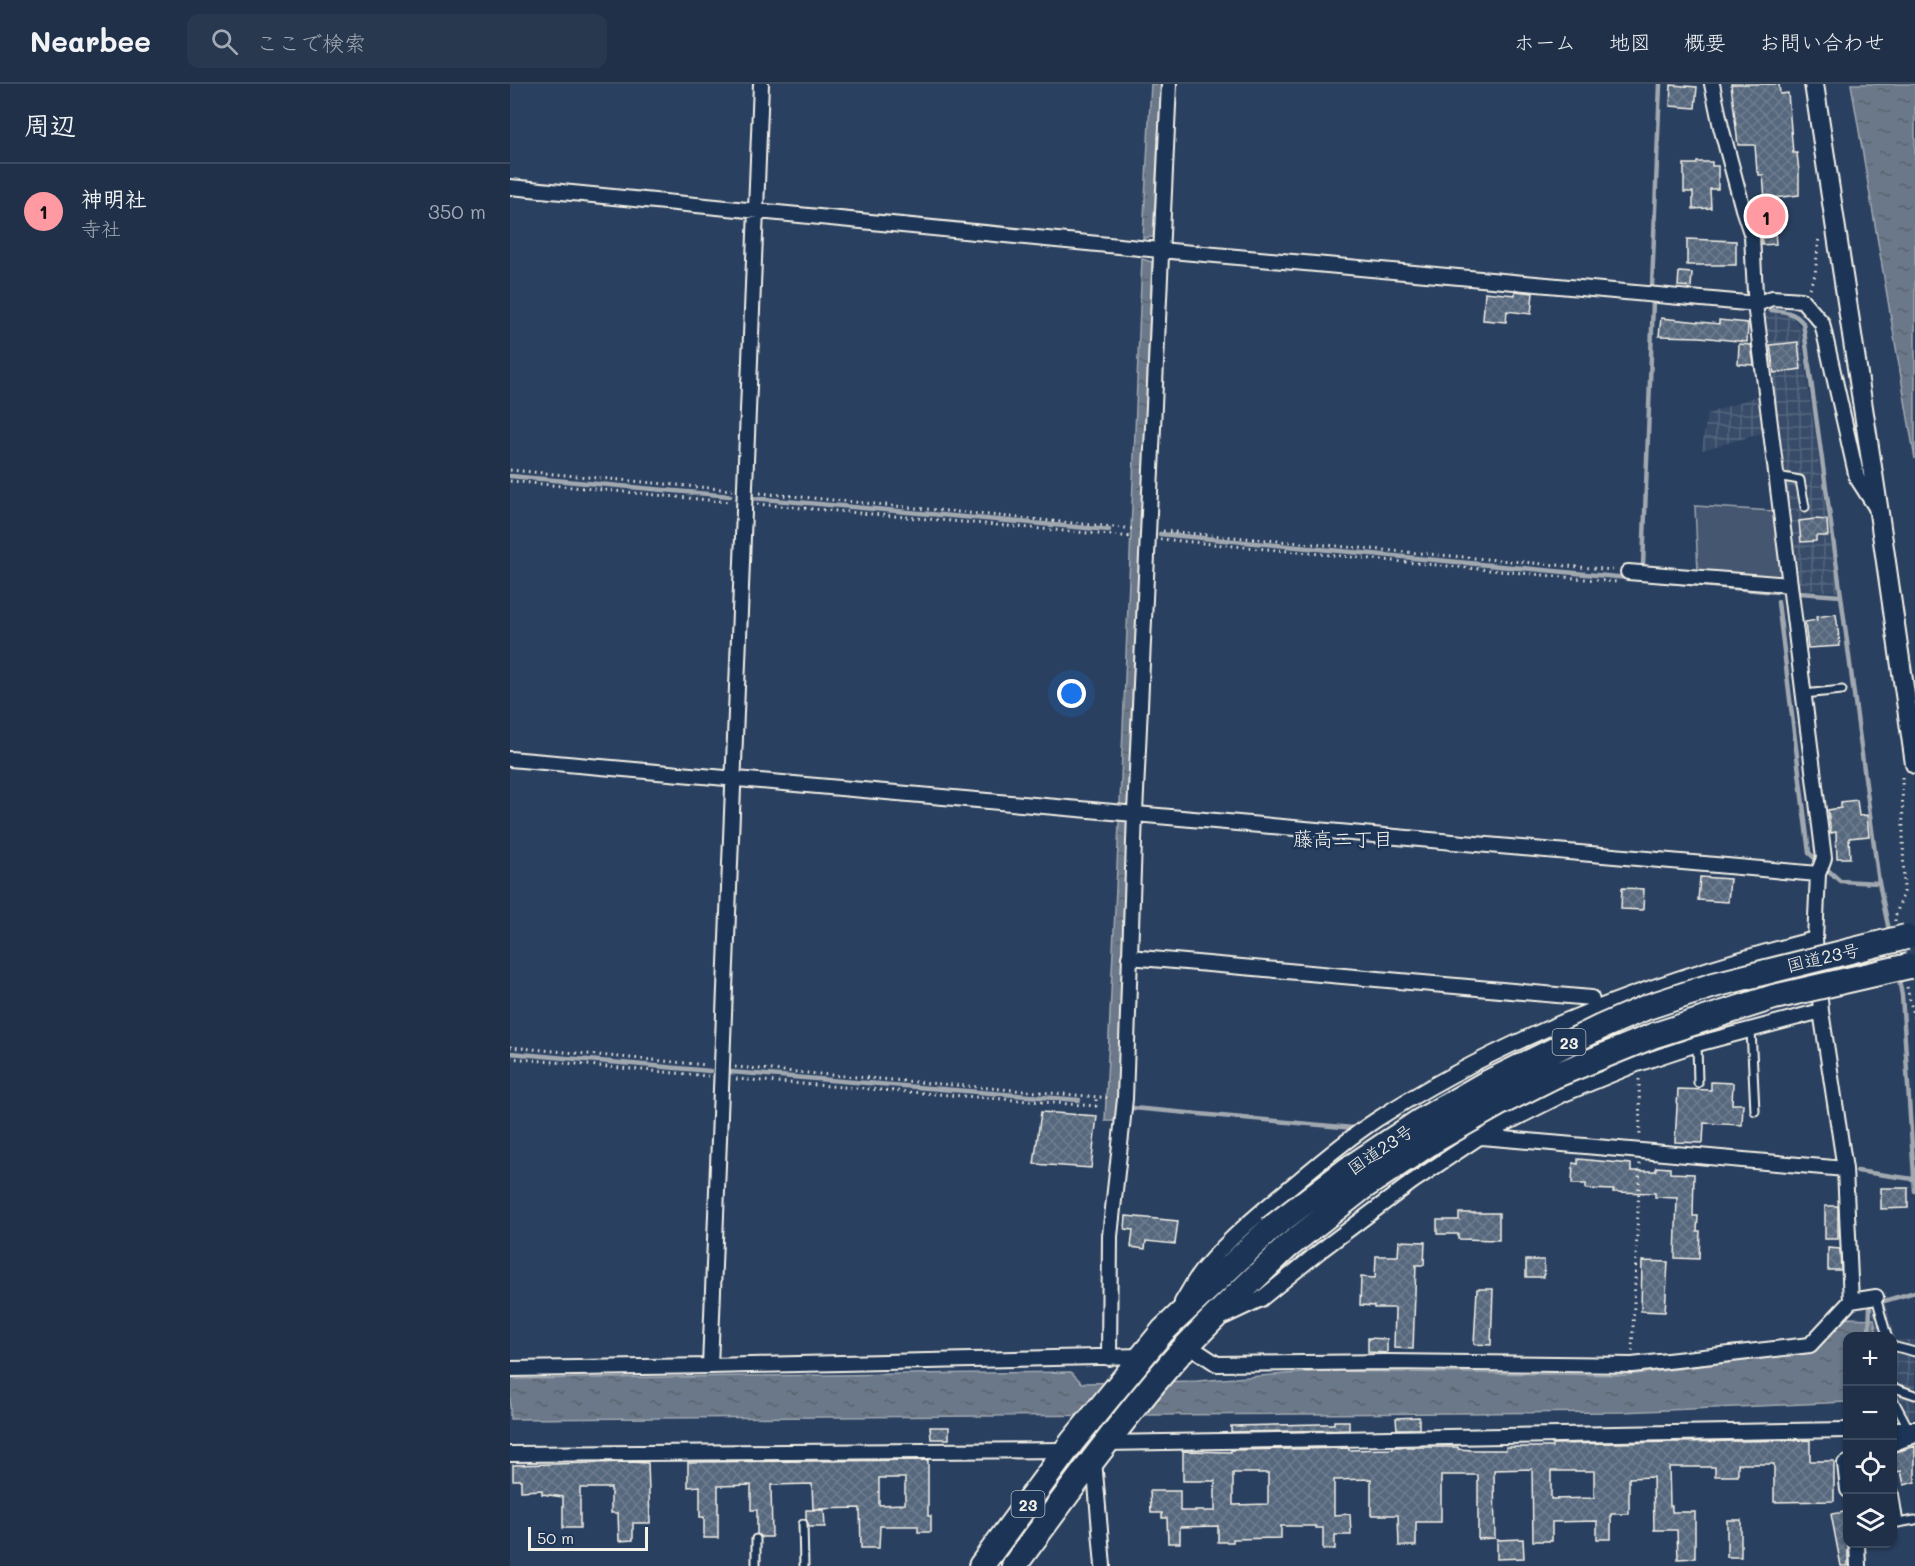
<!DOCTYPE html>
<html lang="ja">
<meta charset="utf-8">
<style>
:root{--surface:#203048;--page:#28384f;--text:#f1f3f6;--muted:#a2a9b4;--line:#3d4b60;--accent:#ff9aa2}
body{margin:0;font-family:Mali,"Klee One",sans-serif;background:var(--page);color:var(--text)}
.controls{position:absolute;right:18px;bottom:18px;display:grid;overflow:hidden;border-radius:12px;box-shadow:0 2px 4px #0004}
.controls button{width:54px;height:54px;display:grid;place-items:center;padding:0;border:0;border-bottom:2px solid var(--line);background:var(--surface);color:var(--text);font:30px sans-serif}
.scale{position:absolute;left:18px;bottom:15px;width:120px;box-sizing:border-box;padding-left:6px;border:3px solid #f4f1e8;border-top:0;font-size:16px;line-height:21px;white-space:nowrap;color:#f4f1e8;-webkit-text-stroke:4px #1d3557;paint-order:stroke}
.you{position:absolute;left:562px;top:610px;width:21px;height:21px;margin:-15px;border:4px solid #fff;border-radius:50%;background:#1a73e8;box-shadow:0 0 0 9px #1a73e833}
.badge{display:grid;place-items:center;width:39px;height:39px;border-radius:50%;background:var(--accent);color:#111;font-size:20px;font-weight:700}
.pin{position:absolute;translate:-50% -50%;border:3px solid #fff;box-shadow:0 2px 6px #0006}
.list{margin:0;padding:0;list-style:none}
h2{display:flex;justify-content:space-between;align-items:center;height:78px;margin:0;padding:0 24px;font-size:26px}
h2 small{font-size:20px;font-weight:400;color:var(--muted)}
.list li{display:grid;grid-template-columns:39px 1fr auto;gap:18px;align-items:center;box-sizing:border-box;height:96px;padding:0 24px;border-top:2px solid var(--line)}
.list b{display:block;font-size:22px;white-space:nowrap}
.list p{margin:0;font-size:20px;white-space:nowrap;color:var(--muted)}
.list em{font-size:20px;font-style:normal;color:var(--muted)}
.icon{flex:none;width:33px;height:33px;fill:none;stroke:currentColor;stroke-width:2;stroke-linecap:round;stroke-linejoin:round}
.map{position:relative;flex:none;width:1405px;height:1482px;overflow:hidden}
header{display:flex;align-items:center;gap:36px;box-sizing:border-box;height:84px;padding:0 30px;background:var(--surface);border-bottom:2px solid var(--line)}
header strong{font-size:28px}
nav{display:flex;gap:33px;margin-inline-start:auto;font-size:21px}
.search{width:420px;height:54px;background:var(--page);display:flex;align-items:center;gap:15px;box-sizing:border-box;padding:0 21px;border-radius:12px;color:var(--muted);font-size:22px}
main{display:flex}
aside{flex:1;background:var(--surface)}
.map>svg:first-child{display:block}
.industrial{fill:url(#industrial-grid)}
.green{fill:#445771;stroke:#9ca4ac;stroke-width:1.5}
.water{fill:url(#water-ripples);stroke:#a1a8b0;stroke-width:1.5}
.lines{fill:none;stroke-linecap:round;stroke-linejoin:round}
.stream{stroke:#a1a8b0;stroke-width:4.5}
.building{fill:url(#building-cross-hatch);stroke:#f4f1e8;stroke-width:1.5;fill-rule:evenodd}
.service-casing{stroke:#f4f1e8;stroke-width:11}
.minor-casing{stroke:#f4f1e8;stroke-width:18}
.tertiary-casing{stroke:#f4f1e8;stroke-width:22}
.trunk-casing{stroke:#f4f1e8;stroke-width:28}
.path{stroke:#f4f1e8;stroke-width:3;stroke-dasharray:1.5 4.5;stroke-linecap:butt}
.service{stroke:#1d3557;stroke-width:7}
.minor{stroke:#1d3557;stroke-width:14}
.tertiary{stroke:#1d3557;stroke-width:18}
.trunk{stroke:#1d3557;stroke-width:24}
.trunk-bridge-casing{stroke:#f4f1e8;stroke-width:28;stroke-linecap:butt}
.trunk-bridge{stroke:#1d3557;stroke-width:24}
.labels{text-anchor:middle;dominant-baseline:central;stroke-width:5;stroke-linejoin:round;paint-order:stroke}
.shield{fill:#1d3557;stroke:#b4b9bc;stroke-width:1.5}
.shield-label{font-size:16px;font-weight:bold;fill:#f4f1e8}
.street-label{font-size:18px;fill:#f4f1e8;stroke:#1d3557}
.neighbourhood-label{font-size:20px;fill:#f4f1e8;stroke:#1d3557}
</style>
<header>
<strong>Nearbee</strong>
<div class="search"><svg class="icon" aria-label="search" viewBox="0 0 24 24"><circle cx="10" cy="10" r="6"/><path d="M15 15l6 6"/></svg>ここで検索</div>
<nav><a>ホーム</a><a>地図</a><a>概要</a><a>お問い合わせ</a></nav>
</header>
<main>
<aside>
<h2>周辺<small></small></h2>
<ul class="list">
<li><span class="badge">1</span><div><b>神明社</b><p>寺社</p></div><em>350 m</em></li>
</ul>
</aside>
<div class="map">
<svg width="1405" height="1482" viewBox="0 0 1405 1482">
<defs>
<pattern id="industrial-grid" width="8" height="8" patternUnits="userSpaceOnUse" patternTransform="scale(1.5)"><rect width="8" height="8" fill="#374c69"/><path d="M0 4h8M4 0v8" fill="none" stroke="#55667e"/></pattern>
<pattern id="water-ripples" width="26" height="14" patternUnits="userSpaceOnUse" patternTransform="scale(1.5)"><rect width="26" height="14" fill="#6a788a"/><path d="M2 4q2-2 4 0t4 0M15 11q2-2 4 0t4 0" fill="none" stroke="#5b626b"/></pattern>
<pattern id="building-cross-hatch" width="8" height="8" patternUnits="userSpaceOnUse" patternTransform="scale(1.5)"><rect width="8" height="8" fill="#56677d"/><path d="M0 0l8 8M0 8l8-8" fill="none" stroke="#6f7d8f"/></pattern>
</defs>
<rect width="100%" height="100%" fill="#2a4060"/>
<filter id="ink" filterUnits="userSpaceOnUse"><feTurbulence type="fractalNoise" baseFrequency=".0167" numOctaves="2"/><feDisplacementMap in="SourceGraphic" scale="12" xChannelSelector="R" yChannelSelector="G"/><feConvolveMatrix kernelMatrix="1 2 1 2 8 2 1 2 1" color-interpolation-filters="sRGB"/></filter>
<g filter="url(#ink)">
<path class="industrial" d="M1268,228l12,3 9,10 39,267 -41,-3 -33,-276z
M1249,311l4,38 -61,17 5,-36z
M1376,1220l9,36h20v77l-19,4h-3l-1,-85h-15l-5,-27z"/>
<path class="green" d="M1185,422l78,5 9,63 -4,4 -80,-7z"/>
<path class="water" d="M641,0h10l-8,153 -10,1z
M1341,0h64v375z
M632,175l10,3 -36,859h-11l15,-318z
M1336,1234l28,1 3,17h-29l-1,66 -225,10 -1112,7v-40l561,-7 11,11 115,-2 128,-10 302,4 182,-22z"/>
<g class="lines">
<path class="stream" d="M1142,202l8,-202
M1260,226c14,1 24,2 33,13l38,273
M0,392l220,20
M242,414l357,32
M650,450l616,58
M1133,482l10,-264
M1289,509l42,3 38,287 11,52
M1268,518l31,251 31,28 39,2
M1388,891l4,20 13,196
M0,969l200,18
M220,988l349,28
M623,1024l220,20
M1347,1087l56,8
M1374,1217l31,-9
M1359,1252l1,-30"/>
</g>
<path class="building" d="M1221,0h48l1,10 8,-1 5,60h4l2,19v23l-34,4 -2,-24h-4v-3h-2l-2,-27h-17z
M1161,1l26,2 -2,21 -25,-2z
M1187,78h15v4h6v23h-8l1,19 -18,1v-17h-9v-28h13z
M1251,135h13l2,25 -14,1z
M1177,155l49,2v24h-49z
M1169,188l13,1 -1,14 -13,-1z
M1005,207l18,2 -2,21 -24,-3 -1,11 -23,-2 2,-28 30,3z
M1151,234l58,6v-4l29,3 -1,19 -47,-5 -41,-1z
M1288,258l3,27 -27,4 -4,-28z
M1229,260l12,1 3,20 -16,-1z
M1305,435l12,1 1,16h-12v5l-15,1 -2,-21z
M1326,530l4,32 -32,2 -3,-26 12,-2 -1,-3z
M1347,716l2,16 8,-1 2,21 -20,2 1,20h-13l-1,-26 -5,1 -3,-23 13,-2v-6z
M1190,793l30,2 -2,23 -30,-2z
M1112,804l22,1 -1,21 -22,-1z
M1201,998l22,1 -1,21h11l-1,21 -38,-2 -1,20 -28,-1 3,-53 33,1z
M531,1028l56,4 -6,52 -57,-4z
M1068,1075l53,5v7h25v-4l14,1v5l24,1 -1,42h5l-1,15h3l-1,28 -24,-1 2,-60 -22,-1v-4l-42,-1 1,-2 -28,-1v-5h-14l1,-21 5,1z
M1371,1104h27v20l-27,1z
M1315,1122h13v33h-13z
M949,1129h40v27l-41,-1v-5h-21v-14h22z
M616,1132l52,5 -3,23 -29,-3 -1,8 -14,-2 2,-17 -8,-1z
M889,1157l26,1 -1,23h-8l-3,84 -19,-1 1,-40h-21v-2l-14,-1 1,-28 14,1 1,-22h22z
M1318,1164l12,1 1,21h-13z
M1016,1176h18v17h-18z
M1132,1177l26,1 -3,50 -24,-1z
M967,1205h16l-2,56 -17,-1z
M858,1254l19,1v14l-19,-1z
M909,1333v12h-22l-1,-11z
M824,1337h15v9l-118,2v-6l88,-2h15z
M420,1343h19v12h-18z
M1300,1356v21h24v40l-60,1v-38h-36v12h-23v-9h-46l1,39h2v6h23v46l-17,1 -1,-29h-23l-1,-53 -24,1v36h-18v25h-14v-18l-45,1v19h-19l-1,-72 -38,1 1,68 -17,1v-64h-37v47h-25v24h-17l-1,-31h-27v-36l-37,1v35l16,-1 1,21h-16v14h-12v-21h-7v-2h-35v12l-48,1v3h-15v-16l-38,1v16h-12l-1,-25h-5v-5h-11l-1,-22h30v20h35v-30h-32v-30l48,1v-2l118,-2v2l44,-1v-2h65v2l14,1h34v-3h46v-3zM1041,1387h43v27l-43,1zM723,1389h35v31l-35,1z
M1405,1362v36l-11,3 -3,-14 -8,2v-20z
M418,1376v56h3v16h-13v-6h-38l-1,22h-18l-1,-40 -47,1 -1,-25 -41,1 1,52h-11l-4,-3v-24h-6v-25l-33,1v52h-14v-21h-4v-31l-12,1v-25zM369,1394h26v26l-26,1z
M120,1378l18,1 2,60h-17v17l-14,1 -1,-28h-7v-25h-31v40h-17v-31l-21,-3v-4l-21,1v-11h-8v-15z
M296,1426h18l1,17h-16l-3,-8z
M1334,1428l4,18v36h-7l-10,-52z
M1217,1436h14v37h-14z
M1013,1455l1,19 -27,1v-19z"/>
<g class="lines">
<defs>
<path id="service" d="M1267,392l23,4 5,27
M1294,610l38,-4
M1241,946l4,81
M1187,960l1,39
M1366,1213l11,39
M1382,1262l23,6
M1382,1303l23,8
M1382,1313l17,32
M1384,1407l5,32
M293,1440l1,42
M1382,1440l23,-4
M246,1455v27"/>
<path id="minor" d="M1202,0l9,43 22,82 9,27 4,76 68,546 -6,16
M0,103l650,63 597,54 15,-6 30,2 20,23 35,155 20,31
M1118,488l162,13
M0,675l1308,115 -3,65 6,72 -124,33 -60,20 -73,30 -83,42 -69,46 -92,69 -59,48 -36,17
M619,873l462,41 3,10
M1311,927l24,158 6,132
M972,1053l363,32
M672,1218c7,-11 13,-24 22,-34 26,-31 59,-58 90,-84 26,-22 53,-45 82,-64 134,-87 286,-142 439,-181
M678,1261l29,19 171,-2 244,3 178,-20 41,-44 25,-4
M599,1274l1,-122 15,-137 10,-286 34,-729
M200,1282l51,-1282
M0,1285l200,-3 432,-10
M1382,1345h23
M596,1359l742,-13
M1382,1360l23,-9
M0,1370l556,-4
M584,1376l9,106
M1338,1379l-3,1 3,26
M1347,1460l1,22"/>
<path id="tertiary" d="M1304,0l65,429 36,251"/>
<path id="trunk" d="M471,1482l92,-125 90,-110 107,-102
M504,1482c51,-69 101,-138 157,-203 36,-41 77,-78 116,-116"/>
</defs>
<use href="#service" class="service-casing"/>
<use href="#minor" class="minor-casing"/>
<use href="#tertiary" class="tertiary-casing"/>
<use href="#trunk" class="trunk-casing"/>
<path class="path" d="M1299,204l6,-13 4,-39
M0,386l222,20
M0,397l219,21
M250,409l375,36
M247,420l376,33
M653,447l451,39
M650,455l457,43
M1385,837v-4l9,-25 -2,-118
M1397,903l8,36
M0,963l197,18
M0,974l198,18
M225,983l376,31
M226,995l360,27v-9
M1129,995l1,60
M1122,1267l8,-188"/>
<use href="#service" class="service"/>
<use href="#minor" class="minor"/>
<use href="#tertiary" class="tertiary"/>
<use href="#trunk" class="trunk"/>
<defs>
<path id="trunk-bridge" d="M760,1145l77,-59 72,-48 66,-38 116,-57 46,-20 67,-22 192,-48
M777,1163l75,-59 71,-47 65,-37 56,-28 101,-41 119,-38 135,-31"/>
</defs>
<use href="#trunk-bridge" class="trunk-bridge-casing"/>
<use href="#trunk-bridge" class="trunk-bridge"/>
</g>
</g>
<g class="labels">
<g class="shield">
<rect x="1042.5" y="945" width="33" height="26" rx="4.5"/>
<rect x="501.5" y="1407" width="33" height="26" rx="4.5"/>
</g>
<g class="shield-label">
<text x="1059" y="958">23</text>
<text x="518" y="1420">23</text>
</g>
<g class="street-label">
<text transform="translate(1313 873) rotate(-13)">国道23号</text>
<text transform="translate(870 1065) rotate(-34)">国道23号</text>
</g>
<g class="neighbourhood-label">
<text x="833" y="754">藤高二丁目</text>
</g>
</g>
</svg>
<div class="controls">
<button>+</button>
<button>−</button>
<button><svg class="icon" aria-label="locate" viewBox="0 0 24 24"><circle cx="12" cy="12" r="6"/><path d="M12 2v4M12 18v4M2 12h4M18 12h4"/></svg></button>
<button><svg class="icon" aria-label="layers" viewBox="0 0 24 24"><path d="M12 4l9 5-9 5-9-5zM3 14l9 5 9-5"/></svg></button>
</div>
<div class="scale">50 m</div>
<div class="you"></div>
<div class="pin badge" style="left:1256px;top:132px">1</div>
</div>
</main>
